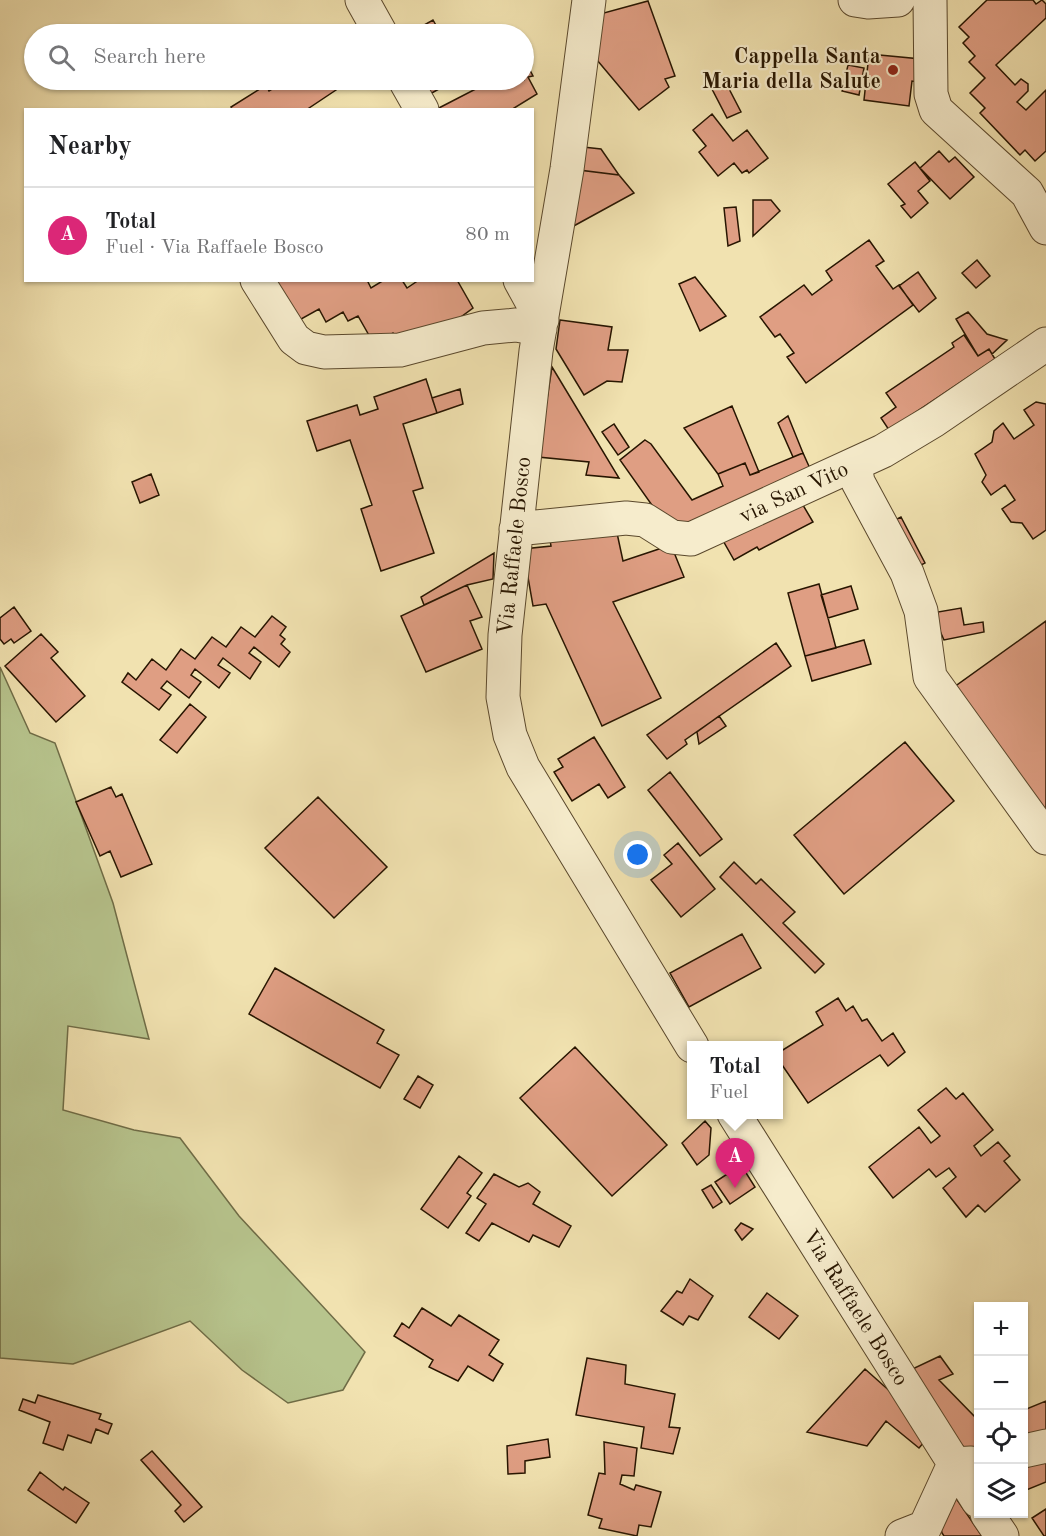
<!DOCTYPE html>
<meta charset="utf-8">
<style>
:root{--surface:#fff;--page:#f2f2f2;--text:#202124;--muted:#757577;--line:#e0e0e0;--accent:#db2777}
body{margin:0;font-family:"Old Standard TT",serif;background:var(--page);color:var(--text)}
.controls{position:absolute;right:18px;bottom:18px;display:grid;overflow:hidden;border-radius:0px;box-shadow:0 2px 4px #0004}
.controls button{width:54px;height:54px;display:grid;place-items:center;padding:0;border:0;border-bottom:2px solid var(--line);background:var(--surface);color:var(--text);font:30px sans-serif}
.you{position:absolute;left:638px;top:855px;width:21px;height:21px;margin:-15px;border:4px solid #fff;border-radius:50%;background:#1a73e8;box-shadow:0 0 0 9px #1a73e833}
.badge{display:grid;place-items:center;width:39px;height:39px;border-radius:50%;background:var(--accent);color:#fff;font-size:20px;font-weight:700}
.pin{position:absolute;translate:-50% -50px;filter:drop-shadow(0 2px 3px #0008)}
.pin::after{content:'';position:absolute;top:32px;width:21px;height:18px;background:inherit;clip-path:polygon(0 0,100% 0,50% 100%)}
.popup{position:absolute;left:687px;top:1041px;width:96px;height:78px;box-sizing:border-box;display:grid;place-content:center;border-radius:0px;background:var(--surface);filter:drop-shadow(0 2px 4px #0005);font-size:20px;white-space:nowrap;color:var(--muted)}
.popup b{font-size:22px;color:var(--text)}
.popup::after{content:'';position:absolute;left:50%;top:100%;margin-left:-12px;border:12px solid transparent;border-top-color:var(--surface)}
.list{margin:0;padding:0;list-style:none}
h2{display:flex;justify-content:space-between;align-items:center;height:78px;margin:0;padding:0 24px;font-size:26px}
h2 small{font-size:20px;font-weight:400;color:var(--muted)}
.list li{display:grid;grid-template-columns:39px 1fr auto;gap:18px;align-items:center;box-sizing:border-box;height:96px;padding:0 24px;border-top:2px solid var(--line)}
.list b{display:block;font-size:22px;white-space:nowrap}
.list p{margin:0;font-size:20px;white-space:nowrap;color:var(--muted)}
.list em{font-size:20px;font-style:normal;color:var(--muted)}
.icon{flex:none;width:33px;height:33px;fill:none;stroke:currentColor;stroke-width:2;stroke-linecap:round;stroke-linejoin:round}
.map{position:relative;flex:none;width:1046px;height:1536px;overflow:hidden}
.search{position:absolute;background:var(--surface);box-shadow:0 2px 4px #0004;left:24px;top:24px;width:510px;height:66px;display:flex;align-items:center;gap:15px;box-sizing:border-box;padding:0 21px;border-radius:33px;color:var(--muted);font-size:22px}
.panel{position:absolute;background:var(--surface);box-shadow:0 2px 4px #0004;left:24px;top:108px;width:510px;height:174px;border-radius:0px}
.map>svg:first-child{display:block}
.green{fill:#b7c48d;stroke:#6f6c46;stroke-width:1.5}
.building{fill:#df9e83;stroke:#271500;stroke-width:1.5}
.lines{fill:none;stroke-linecap:round;stroke-linejoin:round}
.minor-casing{stroke:#5a482c;stroke-width:35}
.minor{stroke:#f6eccc;stroke-width:33}
.poi-dot{fill:#8f2418;stroke:#f6eccc;stroke-width:2}
.labels{text-anchor:middle;dominant-baseline:central;stroke-width:4.5;stroke-linejoin:round;paint-order:stroke}
.poi-label{font-size:22px;font-weight:bold;fill:#271500;stroke:#f6eccc;text-anchor:end}
.street-label{font-size:22px;fill:#271500;stroke:#f6eccc}
</style>
<div class="map">
<svg width="1046" height="1536" viewBox="0 0 1046 1536">
<rect width="100%" height="100%" fill="#f1e2b0"/>
<filter id="stains"><feTurbulence type="fractalNoise" baseFrequency=".00333" numOctaves="4"/><feColorMatrix values="0 0 0 0 .2 0 0 0 0 .09 0 0 0 0 .02 0 0 0 .5 -.17"/></filter>
<radialGradient id="worn" r=".72"><stop offset=".6" stop-color="#630" stop-opacity="0"/><stop offset="1" stop-color="#630" stop-opacity=".3"/></radialGradient>
<path class="green" d="M0,667l30,66 25,10 58,160 36,136 -81,-13 -5,84 71,20 46,8 59,78 126,136 -22,38 -55,13 -46,-33 -52,-49 -117,43 -73,-6z"/>
<path class="building" d="M987,0h46l3,4 6,-4 4,4v14l-50,47 19,20 6,-6 7,5v7l-11,11 9,8 20,-20v61l-11,10 -10,-11 -5,5 -40,-42 5,-5 -15,-15 15,-15 -16,-16 6,-6 -12,-13 6,-6 -10,-10z
M648,1l27,75 -10,3 4,8 -30,23 -42,-50 3,-46z
M433,20l8,14h-33z
M869,54l52,5 -3,23 -6,-1 -3,25 -45,-6z
M524,59l9,17 -5,1 9,17 -26,16h-76l58,-30h31z
M848,65l16,3 -5,27 -17,-4z
M287,80h54l4,4 -39,26h-73l-2,-3 35,-22 3,6z
M412,80h43l-32,18z
M726,83l15,29 -14,6 -15,-29z
M712,114l21,27 14,-11 21,28 -19,15 -2,-3 -5,3 -8,-10 -16,13 -19,-24 7,-6 -13,-16z
M583,147l18,2 18,26 -40,-5z
M939,151l10,11 6,-5 19,20 -24,22 -30,-31z
M915,162l15,19 -12,10 10,12 -17,15 -10,-12 4,-2 -17,-20z
M579,170l40,5 15,18 -64,35z
M753,200h18l9,11 -27,25z
M736,207l4,34 -12,5 -4,-38z
M869,240l15,21 -8,5 17,23 6,-4 14,20 -107,78 -19,-26 7,-4 -14,-19 -5,3 -15,-20 44,-32 8,10 20,-15 -6,-9z
M977,260l13,16 -14,12 -14,-15z
M918,272l18,26 -17,14 -20,-26z
M695,277l31,39 -26,15 -21,-47z
M271,280h96l4,8 13,-8h18l5,8 12,-8h38l16,28 -15,11 -59,24 -6,-10 -19,11 -16,-28 -10,5 -5,-9 -17,10 -7,-13 -25,14z
M968,312l19,22 20,6 -15,14 -3,-5 -11,7 -22,-37z
M560,320l52,7 -4,23h20l-6,32 -15,-1 -23,14 -28,-46z
M964,335l14,21 11,-7 6,10 -106,71 -8,-12 15,-11 -10,-14 68,-46 -2,-4z
M552,367l67,111 -33,-3 3,-13 -51,-5z
M426,379l11,34 -34,11 20,64 -10,3 21,62 -53,18 -20,-62 11,-4 -22,-65 -33,11 -10,-30 50,-16 3,10 18,-6 -4,-12z
M460,389l3,15 -26,9 -5,-15z
M1036,402l10,2v126l-13,9 -11,-16 -11,-1 -9,-13 13,-9 -10,-15 -14,10 -9,-13 4,-7 -11,-21 17,-12 2,-11 9,-8 11,16 20,-14 -10,-15z
M732,406l27,66 -9,3 -5,-12 -27,11 -34,-46z
M788,416l15,37 -10,4 -15,-34z
M614,424l15,23 -11,8 -16,-23z
M645,440l6,4 41,56 31,-14 -5,-12 27,-11 5,12 53,-22 9,20 -141,59 -51,-72z
M151,474l8,21 -19,8 -8,-21z
M797,495l16,27 -54,28 -2,-3 -23,13 -13,-23z
M901,517l24,46 -13,7 -25,-46z
M617,533l6,28 48,-16 13,32 -71,25 48,96 -59,28 -56,-122 -13,2 -10,-57 28,-3 -2,-12z
M494,553l-1,26 -26,6 -43,20 -3,-8z
M819,584l17,64 -31,8 -17,-63z
M467,585l15,32 -12,4 12,28 -56,23 -25,-56z
M851,586l7,23 -30,9 -7,-23z
M14,607l17,24 -17,12 -3,-4 -7,5 -4,-5v-21z
M961,608l3,17 19,-3 1,10 -40,8 -12,-27z
M272,616l14,11 -6,8 5,4 -4,5 9,8 -11,15 -25,-20 -5,6 12,9 -11,17 -27,-21 -5,7 12,8 -11,15 -24,-19 -4,6 10,7 -12,16 -22,-17 -6,7 10,7 -12,15 -37,-28 6,-9 8,7 16,-21 14,11 15,-21 14,10 17,-22 14,10 15,-20 14,10z
M1046,621v203l-96,-134z
M41,634l17,18 -7,6 34,38 -29,26 -51,-56z
M864,640l7,24 -59,17 -7,-25z
M776,643l15,23 -106,74 2,4 -20,15 -20,-24z
M190,704l16,13 -29,36 -17,-13z
M719,716l7,10 -27,18 -2,-12z
M594,737l31,50 -17,11 -9,-14 -27,17 -18,-29 9,-5 -5,-8z
M905,742l49,59 -110,93 -50,-59z
M670,772l52,67 -22,17 -52,-66z
M111,787l5,10 6,-3 30,70 -31,13 -11,-26 -10,5 -24,-54z
M318,797l69,70 -53,51 -69,-70z
M678,843l37,46 -34,28 -30,-37 21,-16 -8,-9z
M734,862l22,22 5,-5 34,33 -12,11 41,41 -9,9 -95,-96z
M742,934l19,34 -72,39 -19,-34z
M275,968l109,62 -7,13 22,12 -19,33 -131,-74z
M838,998l8,13 7,-5 9,15 5,-2 15,22 11,-8 12,19 -17,14 -8,-11 -72,48 -30,-44v-6l45,-28 -7,-13z
M575,1047l92,98 -55,51 -92,-98z
M418,1076l15,9 -13,23 -16,-9z
M946,1088l10,11 7,-6 30,37 -19,16 7,10 17,-14 12,14 -6,5 16,19 -35,32 -7,-7 -12,12 -23,-29 13,-11 -7,-9 -13,9 -7,-8 -36,29 -24,-31 50,-40 12,16 9,-7 -22,-26z
M705,1121l6,7 -2,27 -12,10 -15,-22z
M459,1156l23,17 -15,20 4,3 -23,32 -27,-19z
M741,1165l14,22 -25,17 -15,-22z
M494,1174l25,13 9,-4 12,9 -7,12 38,22 -12,21 -26,-12 -4,7 -37,-19 -13,18 -13,-8 20,-29 -9,-6z
M711,1185l11,17 -9,6 -11,-18z
M741,1223l12,6 -11,11 -7,-10z
M690,1279l23,17 -15,24 -9,-4 -6,9 -22,-14 16,-20 5,2z
M767,1293l31,23 -19,23 -30,-22z
M422,1308l29,18 8,-11 40,25 -10,15 14,9 -10,17 -25,-15 -10,15 -29,-14 4,-7 -39,-24 8,-13 7,5z
M940,1356l13,18 -14,6 36,37 3,8v30l-6,2 -52,-61 -14,-24z
M587,1358l39,7 -1,19 50,10 -6,33 11,1 -7,26 -32,-6 3,-21 -68,-12z
M865,1369l37,33 23,39 -6,7 -33,-27 -19,25 -60,-14z
M38,1395l63,19 -2,5 13,5 -4,10 -12,-5 -5,14 -23,-8 -5,15 -20,-7 7,-21 -31,-12 4,-11 12,4z
M1046,1401v34l-22,7v-32z
M548,1439l2,18 -25,4v12l-17,1 -1,-28z
M604,1442l33,6 -3,28 -12,-1 -2,9 14,6 2,-5 25,7 -10,35 -12,-2 -2,11 -38,-8 3,-9 -14,-4 11,-42 6,1z
M152,1451l50,56 -18,15 -9,-11 6,-6 -40,-45z
M1046,1455v27l-22,9v-32z
M40,1472l23,18 2,-3 24,16 -13,20 -48,-33z
M949,1488l33,48h-38l-2,-3 -5,-20z
M1046,1509v27h-2l-12,-18z"/>
<g class="lines">
<defs>
<path id="minor" d="M362,0l19,34
M589,0l-22,169 -31,182 -31,284 -2,62 7,38 13,32 169,279
M855,0l13,2 30,-2
M930,0l1,94 5,16 91,83 19,35
M405,80l17,30
M257,280l37,59 12,9 18,4 76,-2 83,-22 33,-3 24,4
M520,280l22,40
M855,465l3,17 49,91 14,38 9,66 116,161
M516,529l110,-11 19,2 27,17 19,2 192,-88 50,-30 113,-77
M734,1114l244,387
M1024,1451l22,-5
M987,1514l15,22
M902,1536l23,-9 29,-63 17,-1"/>
</defs>
<use href="#minor" class="minor-casing"/>
<use href="#minor" class="minor"/>
</g>
<circle class="poi-dot" cx="893" cy="70" r="6"/>
<g class="labels">
<g class="poi-label">
<text x="881" y="57">Cappella Santa<tspan x="881" dy="25">Maria della Salute</tspan></text>
</g>
<g class="street-label">
<text transform="translate(794 493) rotate(-25)">via San Vito</text>
<text transform="translate(515 546) rotate(-84)">Via Raffaele Bosco</text>
<text transform="translate(855 1308) rotate(58)">Via Raffaele Bosco</text>
</g>
</g>
<rect width="100%" height="100%" filter="url(#stains)"/>
<rect width="100%" height="100%" fill="url(#worn)"/>
</svg>
<div class="controls">
<button>+</button>
<button>−</button>
<button><svg class="icon" aria-label="locate" viewBox="0 0 24 24"><circle cx="12" cy="12" r="6"/><path d="M12 2v4M12 18v4M2 12h4M18 12h4"/></svg></button>
<button><svg class="icon" aria-label="layers" viewBox="0 0 24 24"><path d="M12 4l9 5-9 5-9-5zM3 14l9 5 9-5"/></svg></button>
</div>
<div class="you"></div>
<div class="pin badge" style="left:735px;top:1188px">A</div>
<div class="popup"><b>Total</b>Fuel</div>
<div class="search"><svg class="icon" aria-label="search" viewBox="0 0 24 24"><circle cx="10" cy="10" r="6"/><path d="M15 15l6 6"/></svg>Search here</div>
<section class="panel">
<h2>Nearby<small></small></h2>
<ul class="list">
<li><span class="badge">A</span><div><b>Total</b><p>Fuel · Via Raffaele Bosco</p></div><em>80 m</em></li>
</ul>
</section>
</div>
